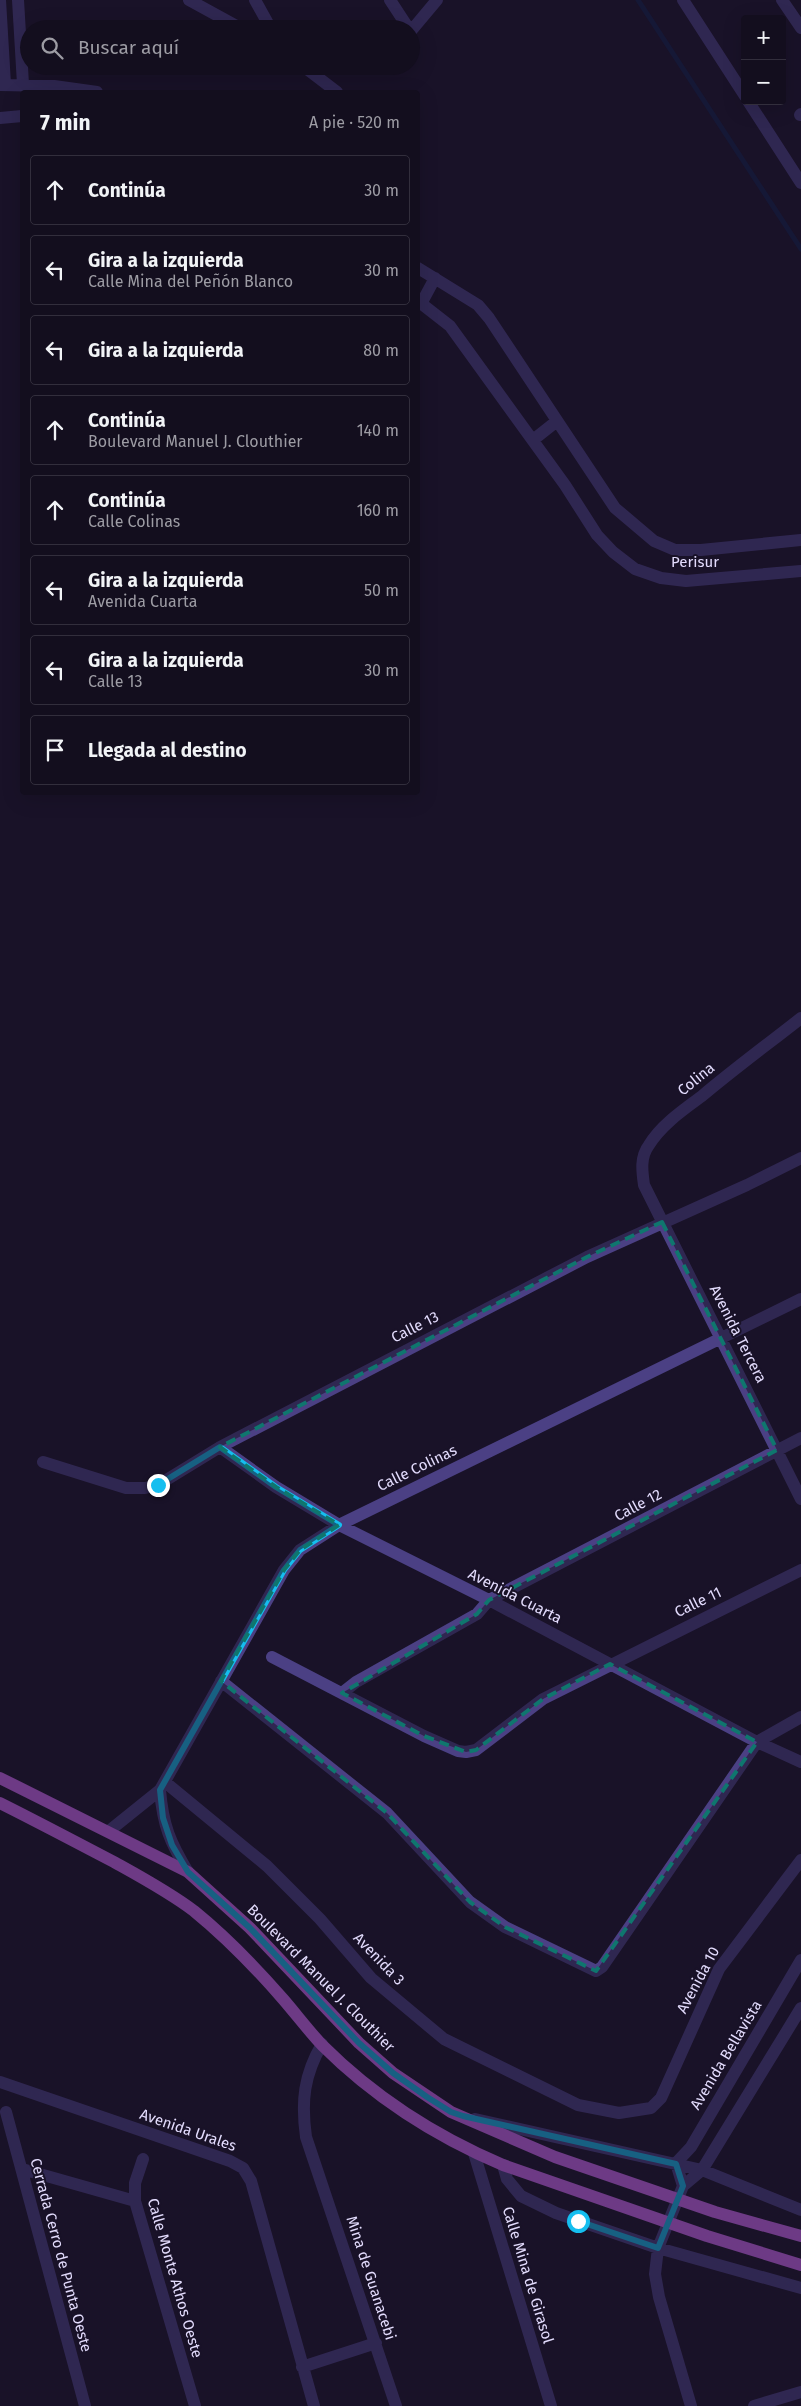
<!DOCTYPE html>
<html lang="es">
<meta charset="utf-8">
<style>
:root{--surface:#130e1e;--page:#201c2b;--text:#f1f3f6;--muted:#9d9ca4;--line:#322e3c}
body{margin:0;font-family:"Fira Sans",sans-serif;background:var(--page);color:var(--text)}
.controls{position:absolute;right:15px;top:15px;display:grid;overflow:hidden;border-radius:5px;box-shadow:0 5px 20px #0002}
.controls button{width:45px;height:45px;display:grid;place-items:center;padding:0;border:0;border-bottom:1px solid var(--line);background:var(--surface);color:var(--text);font:25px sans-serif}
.stop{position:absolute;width:15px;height:15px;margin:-11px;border:4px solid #15beef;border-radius:50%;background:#fff}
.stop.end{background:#15beef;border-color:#fff;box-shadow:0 1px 5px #0008}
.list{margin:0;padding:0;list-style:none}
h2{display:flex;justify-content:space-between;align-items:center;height:65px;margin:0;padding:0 20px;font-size:21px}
h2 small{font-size:16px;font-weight:400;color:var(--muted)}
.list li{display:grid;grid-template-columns:32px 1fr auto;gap:15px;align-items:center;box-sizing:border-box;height:70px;margin:0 10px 10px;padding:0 10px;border:1px solid var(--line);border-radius:5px}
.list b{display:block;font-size:19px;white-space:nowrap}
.list p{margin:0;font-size:16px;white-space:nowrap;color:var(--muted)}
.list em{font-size:16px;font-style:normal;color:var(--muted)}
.icon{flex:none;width:28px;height:28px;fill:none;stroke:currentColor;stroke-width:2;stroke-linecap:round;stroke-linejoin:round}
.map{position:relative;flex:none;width:801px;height:2406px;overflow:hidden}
.search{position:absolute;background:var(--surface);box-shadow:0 5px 20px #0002;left:20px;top:20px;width:400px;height:55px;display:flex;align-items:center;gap:12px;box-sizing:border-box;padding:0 18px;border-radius:28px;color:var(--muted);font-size:19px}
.panel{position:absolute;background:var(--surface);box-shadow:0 5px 20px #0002;left:20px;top:90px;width:400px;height:705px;border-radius:5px}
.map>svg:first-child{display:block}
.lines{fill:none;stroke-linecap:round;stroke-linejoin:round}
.stream{stroke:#111f48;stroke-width:5}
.street{stroke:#4b4084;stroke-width:12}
.primary{stroke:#d26af5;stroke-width:12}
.route{stroke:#15beef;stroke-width:6}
.marked{fill:none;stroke:#0f766e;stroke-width:4;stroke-dasharray:10 6;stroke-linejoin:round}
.labels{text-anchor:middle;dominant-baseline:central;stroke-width:4;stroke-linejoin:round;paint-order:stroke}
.street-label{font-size:15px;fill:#e3dcfd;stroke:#191228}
</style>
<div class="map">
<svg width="801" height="2406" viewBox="0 0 801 2406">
<rect width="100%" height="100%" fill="#191228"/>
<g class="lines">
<path class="stream" d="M638,0l163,249"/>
<path class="street" d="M0,0l5,84
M18,0l5,84
M189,0l53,29
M255,0l16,29
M390,0l19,29
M683,0l62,96
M782,0l19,28
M411,31l26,-31
M303,66l34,26
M381,69l3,-3
M0,85l54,1 43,6
M748,101l53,82
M800,115l1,-1
M0,118l22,-2
M418,268l60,37 11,13 126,190 39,33 21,9h26l100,-10
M418,301l32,25 115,159 32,50 16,17 22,17 26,9 25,3 115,-10
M421,304l14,-26
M533,440l24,-19
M801,1018c-33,26 -67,51 -99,78 -19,14 -41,29 -53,49 -9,12 -7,26 -5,40l157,314
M220,1447l56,40 63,38 150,75 268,142 44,20
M43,1462l83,26h19l13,-3 62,-38 367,-190 160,-72 54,-27
M272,1657l152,79 34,15 8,1 10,-2 67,-51 258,-129
M221,1681l166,132 83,89 35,25 91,44 6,-4 155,-225 44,-25
M342,1693l14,-11 121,-68 12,-14 312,-162
M165,1782l102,84 53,53 51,59 73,61 134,66 41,8 32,-5 10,-10 58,-129 82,-109
M160,1790c3,36 10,52 28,82
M109,1831l51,-41 124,-220 16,-20 39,-25 462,-226
M322,2044c-18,31 -21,57 -16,93l90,269
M0,2082l230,79 13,7 8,13 63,225
M6,2112l79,294
M475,2119l227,51 99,40
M474,2153l77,253
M143,2159l-8,24v18l60,205
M503,2165l4,14 14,17 35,17 102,35 143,40
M22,2169l113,32
M683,2186l-7,-23 15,-16 110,-187
M302,2367l74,-24
M691,2406l-32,-109 -4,-23 3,-26 25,-62 19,-16 99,-162
M754,2406l47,-14"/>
<path class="primary" d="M0,1778l188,94 62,56 109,115 34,30 58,39 104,45 160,55 86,24
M0,1803c38,19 76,39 114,59 27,15 55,30 80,49 32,26 62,57 89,88 13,15 25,31 39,46 51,51 115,92 181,120l204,71 94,29"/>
</g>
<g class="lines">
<path class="route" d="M158,1485l62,-38 56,40 63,38 -39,25 -16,20 -124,220 3,28 9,27 16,27 62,56 109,115 34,30 34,24 24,15 12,4 213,48 7,22 -25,62 -80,-27"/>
</g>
<path d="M0 0H801V2406H0ZM662,1222l115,228 -288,150 -12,14 -135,79 82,43 42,16 10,-2 67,-51 67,-35 147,78 -161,229 -91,-44 -35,-25 -83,-89 -166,-132 63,-111 16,-20 39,-25 -63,-38 -56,-40 367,-190z" fill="#191228" fill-opacity=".55" fill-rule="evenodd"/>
<path class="marked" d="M662,1222l115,228 -288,150 -12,14 -135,79 82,43 42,16 10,-2 67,-51 67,-35 147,78 -161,229 -91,-44 -35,-25 -83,-89 -166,-132 63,-111 16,-20 39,-25 -63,-38 -56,-40 367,-190z"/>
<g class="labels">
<g class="street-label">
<text x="695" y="562">Perisur</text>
<text transform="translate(696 1079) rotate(-39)">Colina</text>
<text transform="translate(415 1327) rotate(-27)">Calle 13</text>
<text transform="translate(738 1334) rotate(63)">Avenida Tercera</text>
<text transform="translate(417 1468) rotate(-26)">Calle Colinas</text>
<text transform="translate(638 1505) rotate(-28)">Calle 12</text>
<text transform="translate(515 1596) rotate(27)">Avenida Cuarta</text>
<text transform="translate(698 1602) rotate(-26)">Calle 11</text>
<text transform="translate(379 1959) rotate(46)">Avenida 3</text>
<text transform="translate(321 1978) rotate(45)">Boulevard Manuel J. Clouthier</text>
<text transform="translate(698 1980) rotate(-62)">Avenida 10</text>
<text transform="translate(726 2055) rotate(-59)">Avenida Bellavista</text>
<text transform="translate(188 2130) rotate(19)">Avenida Urales</text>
<text transform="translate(61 2255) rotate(75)">Cerrada Cerro de Punta Oeste</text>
<text transform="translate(528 2275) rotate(73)">Calle Mina de Girasol</text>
<text transform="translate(175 2278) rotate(74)">Calle Monte Athos Oeste</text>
<text transform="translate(371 2278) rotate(72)">Mina de Guanacebi</text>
</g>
</g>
</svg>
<div class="controls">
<button>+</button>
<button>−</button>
</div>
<div class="stop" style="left:578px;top:2221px"></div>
<div class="stop end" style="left:158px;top:1485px"></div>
<div class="search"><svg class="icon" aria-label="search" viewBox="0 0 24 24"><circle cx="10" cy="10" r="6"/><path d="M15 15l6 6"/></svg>Buscar aquí</div>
<section class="panel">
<h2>7 min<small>A pie · 520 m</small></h2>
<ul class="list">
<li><svg class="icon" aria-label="ahead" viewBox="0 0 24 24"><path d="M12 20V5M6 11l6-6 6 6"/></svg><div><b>Continúa</b></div><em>30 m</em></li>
<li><svg class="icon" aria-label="left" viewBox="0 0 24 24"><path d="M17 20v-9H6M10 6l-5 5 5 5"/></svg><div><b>Gira a la izquierda</b><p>Calle Mina del Peñón Blanco</p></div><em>30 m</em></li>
<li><svg class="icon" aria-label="left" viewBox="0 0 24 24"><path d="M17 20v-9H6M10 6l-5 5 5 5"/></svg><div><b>Gira a la izquierda</b></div><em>80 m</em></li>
<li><svg class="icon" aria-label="ahead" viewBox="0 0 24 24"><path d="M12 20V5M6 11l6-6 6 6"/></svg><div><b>Continúa</b><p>Boulevard Manuel J. Clouthier</p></div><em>140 m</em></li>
<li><svg class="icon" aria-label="ahead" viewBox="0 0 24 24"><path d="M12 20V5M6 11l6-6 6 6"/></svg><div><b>Continúa</b><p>Calle Colinas</p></div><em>160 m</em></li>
<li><svg class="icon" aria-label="left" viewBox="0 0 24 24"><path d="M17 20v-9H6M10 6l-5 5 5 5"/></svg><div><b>Gira a la izquierda</b><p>Avenida Cuarta</p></div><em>50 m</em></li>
<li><svg class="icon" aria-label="left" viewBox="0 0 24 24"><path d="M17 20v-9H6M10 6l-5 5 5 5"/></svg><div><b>Gira a la izquierda</b><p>Calle 13</p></div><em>30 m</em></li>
<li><svg class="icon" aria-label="arrive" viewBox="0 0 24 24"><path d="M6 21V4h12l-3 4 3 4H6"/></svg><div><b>Llegada al destino</b></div></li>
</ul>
</section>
</div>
